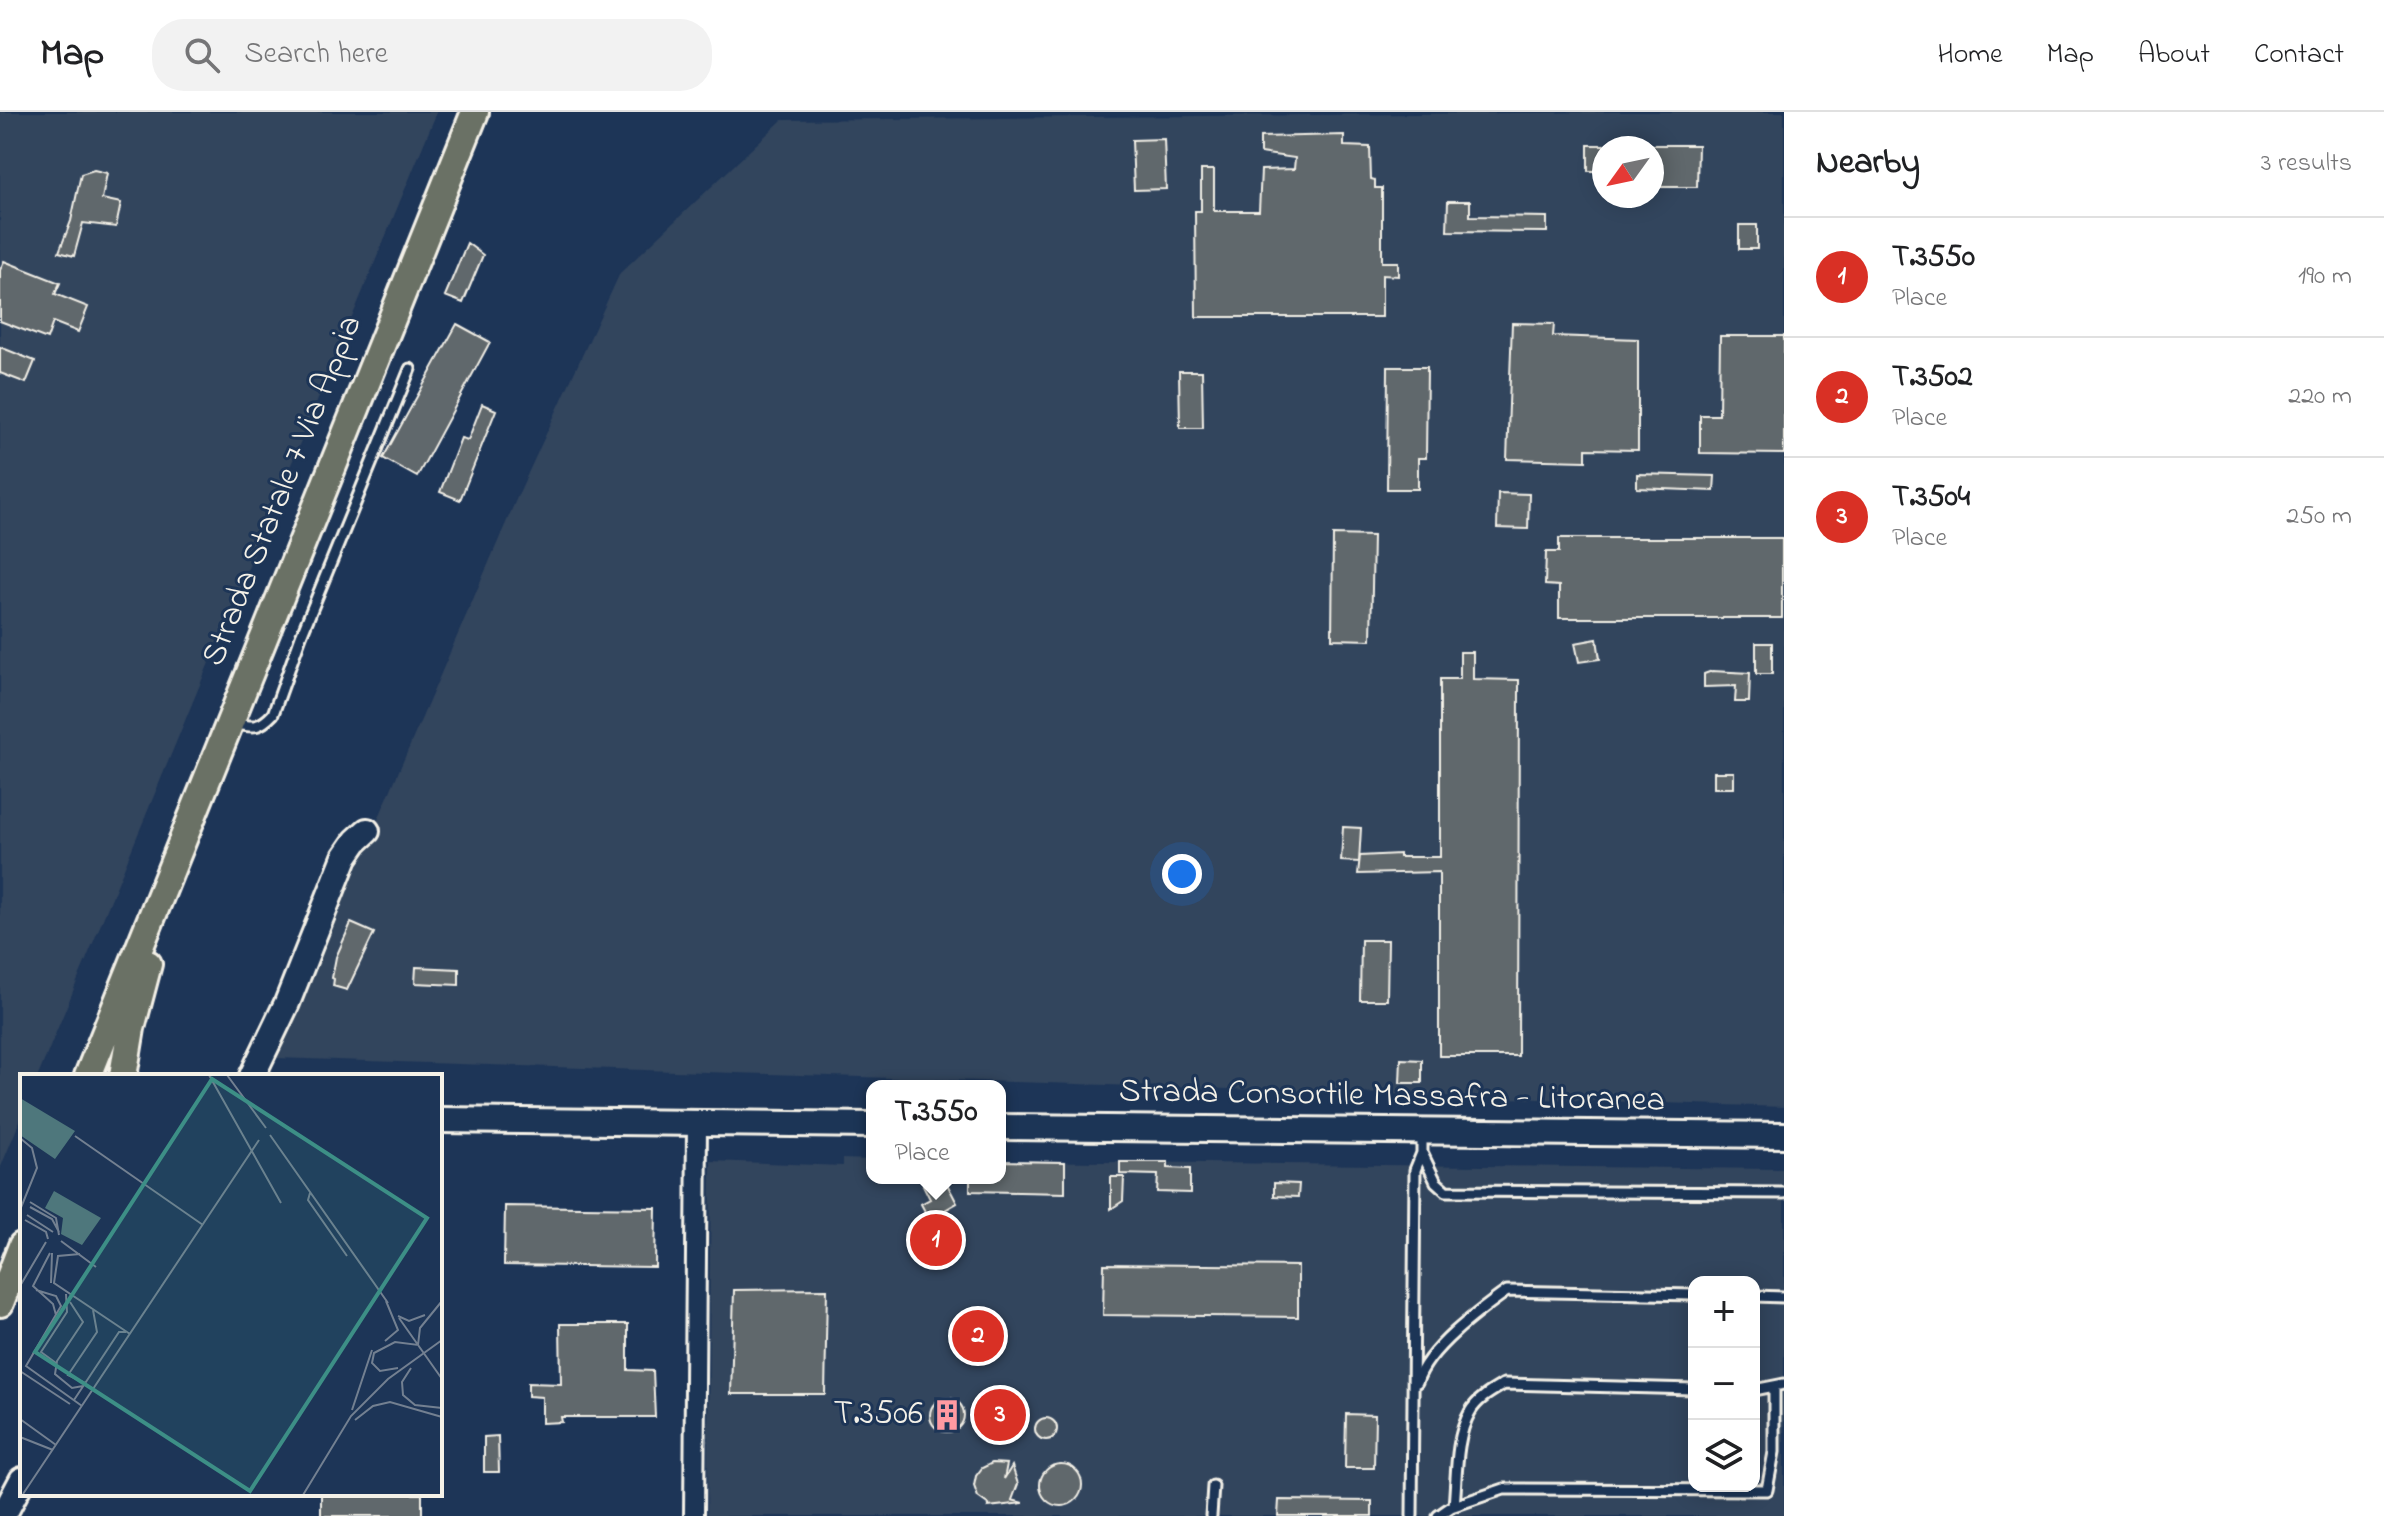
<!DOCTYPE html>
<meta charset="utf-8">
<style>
:root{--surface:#fff;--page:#f2f2f2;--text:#202124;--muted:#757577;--line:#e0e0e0;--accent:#d93025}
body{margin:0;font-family:"Indie Flower",sans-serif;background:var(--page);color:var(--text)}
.controls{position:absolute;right:24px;bottom:24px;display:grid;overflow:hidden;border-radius:16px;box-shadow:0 4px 20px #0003}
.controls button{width:72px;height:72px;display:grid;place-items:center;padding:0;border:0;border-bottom:2px solid var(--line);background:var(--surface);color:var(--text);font:40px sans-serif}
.compass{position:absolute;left:1592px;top:24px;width:72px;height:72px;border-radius:50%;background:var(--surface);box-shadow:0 4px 20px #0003;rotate:237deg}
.you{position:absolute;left:1182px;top:762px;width:28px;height:28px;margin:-20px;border:6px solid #fff;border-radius:50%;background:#1a73e8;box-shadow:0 0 0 12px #1a73e833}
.badge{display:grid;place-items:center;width:52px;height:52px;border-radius:50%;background:var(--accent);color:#fff;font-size:26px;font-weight:700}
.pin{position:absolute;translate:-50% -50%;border:4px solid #fff;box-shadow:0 2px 8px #0006}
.popup{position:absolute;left:866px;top:968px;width:140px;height:104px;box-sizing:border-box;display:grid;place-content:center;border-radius:16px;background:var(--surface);filter:drop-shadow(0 2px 6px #0005);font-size:26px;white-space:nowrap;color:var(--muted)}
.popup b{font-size:30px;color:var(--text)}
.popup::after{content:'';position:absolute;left:50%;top:100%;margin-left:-16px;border:16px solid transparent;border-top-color:var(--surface)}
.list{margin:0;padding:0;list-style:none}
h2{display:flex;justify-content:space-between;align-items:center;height:104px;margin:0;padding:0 32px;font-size:34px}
h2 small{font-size:26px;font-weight:400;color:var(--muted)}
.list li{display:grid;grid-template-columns:52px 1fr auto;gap:24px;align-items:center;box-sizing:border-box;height:120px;padding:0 32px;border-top:2px solid var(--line)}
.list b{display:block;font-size:30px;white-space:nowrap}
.list p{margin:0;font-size:26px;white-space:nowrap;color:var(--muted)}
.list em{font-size:26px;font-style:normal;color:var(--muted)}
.icon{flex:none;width:44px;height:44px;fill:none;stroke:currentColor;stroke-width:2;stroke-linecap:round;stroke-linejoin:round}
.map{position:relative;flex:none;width:1784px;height:1404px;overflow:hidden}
header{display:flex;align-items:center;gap:48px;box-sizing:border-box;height:112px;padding:0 40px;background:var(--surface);border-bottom:2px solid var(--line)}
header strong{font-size:38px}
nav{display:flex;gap:44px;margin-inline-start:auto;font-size:28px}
.search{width:560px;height:72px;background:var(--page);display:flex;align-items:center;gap:20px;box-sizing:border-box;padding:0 28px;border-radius:32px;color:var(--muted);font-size:30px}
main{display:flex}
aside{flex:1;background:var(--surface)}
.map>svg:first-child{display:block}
.built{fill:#31445d;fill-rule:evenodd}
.building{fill:#61676c;stroke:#f4f1e8;stroke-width:2}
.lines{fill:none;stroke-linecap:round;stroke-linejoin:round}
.lane-casing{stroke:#f4f1e8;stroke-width:15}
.street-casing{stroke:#f4f1e8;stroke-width:24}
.secondary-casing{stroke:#f4f1e8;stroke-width:30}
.primary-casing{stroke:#f4f1e8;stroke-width:32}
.lane{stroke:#1d3557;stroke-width:9}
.street{stroke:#1d3557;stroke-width:18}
.secondary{stroke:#1d3557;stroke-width:24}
.primary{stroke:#6b7165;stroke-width:26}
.labels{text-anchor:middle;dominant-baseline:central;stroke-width:6;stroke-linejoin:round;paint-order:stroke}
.street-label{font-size:34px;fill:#f4f1e8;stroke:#1d3557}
.poi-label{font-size:34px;fill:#f4f1e8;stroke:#1d3557;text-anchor:end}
.inset-road{fill:none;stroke:#738091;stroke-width:2}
.view{fill:#3d8f86;fill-opacity:0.15;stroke:#3d8f86;stroke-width:4}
.inset-edge{fill:none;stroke:#f4f1e8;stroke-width:4}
</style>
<header>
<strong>Map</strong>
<div class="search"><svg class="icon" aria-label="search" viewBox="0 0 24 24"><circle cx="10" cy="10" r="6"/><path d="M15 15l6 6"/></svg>Search here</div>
<nav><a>Home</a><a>Map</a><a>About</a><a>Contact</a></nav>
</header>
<main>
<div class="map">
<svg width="1784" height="1404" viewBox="0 0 1784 1404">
<rect width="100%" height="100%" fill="#1d3557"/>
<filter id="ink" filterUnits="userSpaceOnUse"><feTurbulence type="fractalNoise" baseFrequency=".0125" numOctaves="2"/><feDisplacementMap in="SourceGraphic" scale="16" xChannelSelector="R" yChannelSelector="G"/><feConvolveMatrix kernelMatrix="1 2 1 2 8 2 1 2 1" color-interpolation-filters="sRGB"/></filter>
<g filter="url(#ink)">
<path class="built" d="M0,0h437l-399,964h-16v40l-22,53z
M1611,0h173v995l-1509,-49 243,-563 102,-222 162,-153zM1604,36h48v48h-48z
M843,1047l29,1v18h128v-17l784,8v347h-1077l4,-355 132,5zM1694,1170h60v204h-60z"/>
<path class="building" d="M1344,23v11l26,1 1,32 4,1v8h7v74h16v14l-16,-1v42h-186l-1,-106h6v-41h13v41h45l2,-41 33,-1 1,-11 -35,-5v-16z
M1164,27l2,50 -32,1 -2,-50z
M1588,33h16v26h-16z
M1652,33h46l-1,42h-45z
M94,58l13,3 -5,26 19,4 -5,24 -33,-4 -9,33 -15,-4 12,-31 10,-47z
M1448,89h22v15l77,1v15l-100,-1z
M1739,113h18v24h-18z
M467,131l16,12 -20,48 -18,-7z
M4,149l56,22 -5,11 33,13 -10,25 -25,-10 -6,17 -47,-18v-51z
M1512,211l42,1 -1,12 85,3v111l-52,-1v12l-79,-2z
M457,212l33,18 -73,135 -34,-19z
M1720,224h64v118l-84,-1v-38h19z
M0,235l35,14 -9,22 -26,-10z
M1388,255h39l-1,91h-8v31h-31z
M1179,259h23l1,57h-23z
M482,292l14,6 -36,90 -20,-8 21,-54 7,2z
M1637,362l78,2 -1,15 -77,-3z
M1498,381l31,1 -1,35 -31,-1z
M1333,423l40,1 -2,104 -39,-1z
M1559,426h223v80h-223v-32l-14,-1 1,-33h13z
M1597,527l3,20 -21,3 -4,-19z
M1756,531h16v31h-16z
M1460,540h13v27l46,1 -1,376h-79v-184l-81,2 2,-18 39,-2v3h41v-178h20z
M1712,559l38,2 -1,29h-14l1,-16 -32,1v-13z
M1714,660h20v16h-20z
M1343,715l18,1 -2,34 -18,-1z
M351,811l23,10 -27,57 -14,-4 1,-7 -2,-1 4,-21z
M1361,828h27l-1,60h-27z
M416,855l43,2v16l-44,-2z
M1401,947l21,1v23h-22z
M1000,1049l65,1v31l-95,-2v-13h30z
M1120,1050h48v6l22,1v24l-33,-1 1,-17 -38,-1z
M1111,1065h13l-1,24 -12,8z
M935,1066h9l13,25 -28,16 -8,-15 9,-5 -7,-14z
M1274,1071l25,1 -1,13 -24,-1z
M505,1094l151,2 -1,59 -151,-2z
M936,1111l12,15 -4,9 -7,3 -9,-4 -3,-8 2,-6z
M1104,1152l194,2v51l-195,-2z
M827,1177l-2,105h-94l3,-104z
M560,1212h68v46l25,1 2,46h-94l1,5 -20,1v-26l-14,-1v-13l33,1z
M930 1303a17 17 0 1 1 34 0a17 17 0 1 1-34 0Z
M985 1303a15 15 0 1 1 30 0a15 15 0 1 1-30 0Z
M1346,1302l29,1 -1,53h-29z
M1035 1317a11 11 0 1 1 22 0a11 11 0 1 1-22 0Z
M498,1324l1,36h-15v-35z
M992,1351l15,1 -3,15 8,-13 6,18 -6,16 11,3 -35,4 1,-2 -11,-8 -4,-11 2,-10 6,-8z
M1040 1373a21 21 0 1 1 42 0a21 21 0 1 1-42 0Z
M321,1382h101v22h-101z
M1279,1388l93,1v15h-94z"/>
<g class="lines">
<defs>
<path id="lane" d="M232,611c20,4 26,7 41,-9l28,-78 109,-267
M1422,1041l14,29 10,9 338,2
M1754,1184l30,1
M1417,1270c10,-33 62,-71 90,-91l187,4
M1754,1278l30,-6
M1454,1394c3,-29 1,-68 16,-94 7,-13 22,-21 34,-28l190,5
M1211,1404l2,-30
M1412,1404l3,-346 7,-17v-19
M1438,1404l13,-9 53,-18 263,1 7,-38v-65"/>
<path id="street" d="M694,1404l3,-393"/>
<path id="secondary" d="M252,964l35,-73 58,-146 11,-16 11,-10
M440,1008l432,5
M1000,1015l784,8
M3,1404l19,-36"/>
<path id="primary" d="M88,964l387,-964
M123,964l8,-48 17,-64
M0,1191l22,-57"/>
</defs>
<use href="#lane" class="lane-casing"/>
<use href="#street" class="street-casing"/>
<use href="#secondary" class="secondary-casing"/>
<use href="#primary" class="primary-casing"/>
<use href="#lane" class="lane"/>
<use href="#street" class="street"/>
<use href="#secondary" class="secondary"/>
<use href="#primary" class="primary"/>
</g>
</g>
<defs>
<symbol id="building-bare" viewBox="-9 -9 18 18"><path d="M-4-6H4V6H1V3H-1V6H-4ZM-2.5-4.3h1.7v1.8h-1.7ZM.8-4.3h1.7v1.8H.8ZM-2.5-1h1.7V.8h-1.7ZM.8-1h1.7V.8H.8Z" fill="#ff9aa2" stroke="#1d3557" stroke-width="2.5" paint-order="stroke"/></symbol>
</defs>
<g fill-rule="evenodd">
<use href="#building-bare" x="925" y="1281" width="44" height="44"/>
</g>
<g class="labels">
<g class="street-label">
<text transform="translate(283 379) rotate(-68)">Strada Statale 7 Via Appia</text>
<text transform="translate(1392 985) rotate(1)">Strada Consortile Massafra - Litoranea</text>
</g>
<g class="poi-label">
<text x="923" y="1303">T.3506</text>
</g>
</g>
<g transform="translate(20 962)">
<rect width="422" height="422" fill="#1d3557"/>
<path d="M0,24l55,33 -20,28 -35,-24zM34,117l47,27 -19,27 -21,-11 2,-16 -18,-10z" fill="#4e777c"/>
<path class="inset-road" d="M189,1l72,128M207,1l39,53M250,61l118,168M55,62l128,89M0,64l12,10 5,20 -17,42M290,119l-2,7 39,56M10,128l26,16 3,17M10,133l22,12 7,13M7,141l26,17M5,146l21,12 2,7M41,167l35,26M30,179l-17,33 20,18 3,11M60,180l-22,2 -4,27 76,51M31,209l1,-30M0,212l26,-44M16,216l20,6 5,10 -35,60 56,40M50,228l13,20 -26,39 -2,13 17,14 11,-2M378,242l11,5 16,-6M379,244l43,61M365,267l13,-11 -12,-29M36,289l-15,-11 26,-40 -1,-18M378,294l-18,3 -8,-8 2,-10 21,-11 23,3 2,-17 22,-27M391,294l-9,14 1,13 12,10 27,3M0,297l50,33M65,309l-17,-8 29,-43 -4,-22M54,326l45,-68h7M332,336l20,-60M0,345l36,26M335,346l18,-14 17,-4 52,15M0,363l33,13M3,420l236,-354M283,421l48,-79 37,-37 54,-39"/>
<path class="view" d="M192,5l215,139 -177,273 -215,-139z"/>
<rect width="422" height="422" class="inset-edge"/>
</g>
</svg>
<div class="controls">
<button>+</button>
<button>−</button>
<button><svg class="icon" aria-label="layers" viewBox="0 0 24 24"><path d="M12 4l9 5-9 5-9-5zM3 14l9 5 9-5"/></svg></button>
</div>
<svg class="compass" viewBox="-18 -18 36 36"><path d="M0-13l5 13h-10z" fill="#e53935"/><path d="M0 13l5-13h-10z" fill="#757577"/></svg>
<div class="you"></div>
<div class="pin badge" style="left:936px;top:1128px">1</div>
<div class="popup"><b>T.3550</b>Place</div>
<div class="pin badge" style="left:978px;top:1224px">2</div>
<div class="pin badge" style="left:1000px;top:1303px">3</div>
</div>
<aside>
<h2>Nearby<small>3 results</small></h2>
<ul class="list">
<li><span class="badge">1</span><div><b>T.3550</b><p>Place</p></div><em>190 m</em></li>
<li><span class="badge">2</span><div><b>T.3502</b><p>Place</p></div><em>220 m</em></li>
<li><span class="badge">3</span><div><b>T.3504</b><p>Place</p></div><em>250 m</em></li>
</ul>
</aside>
</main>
